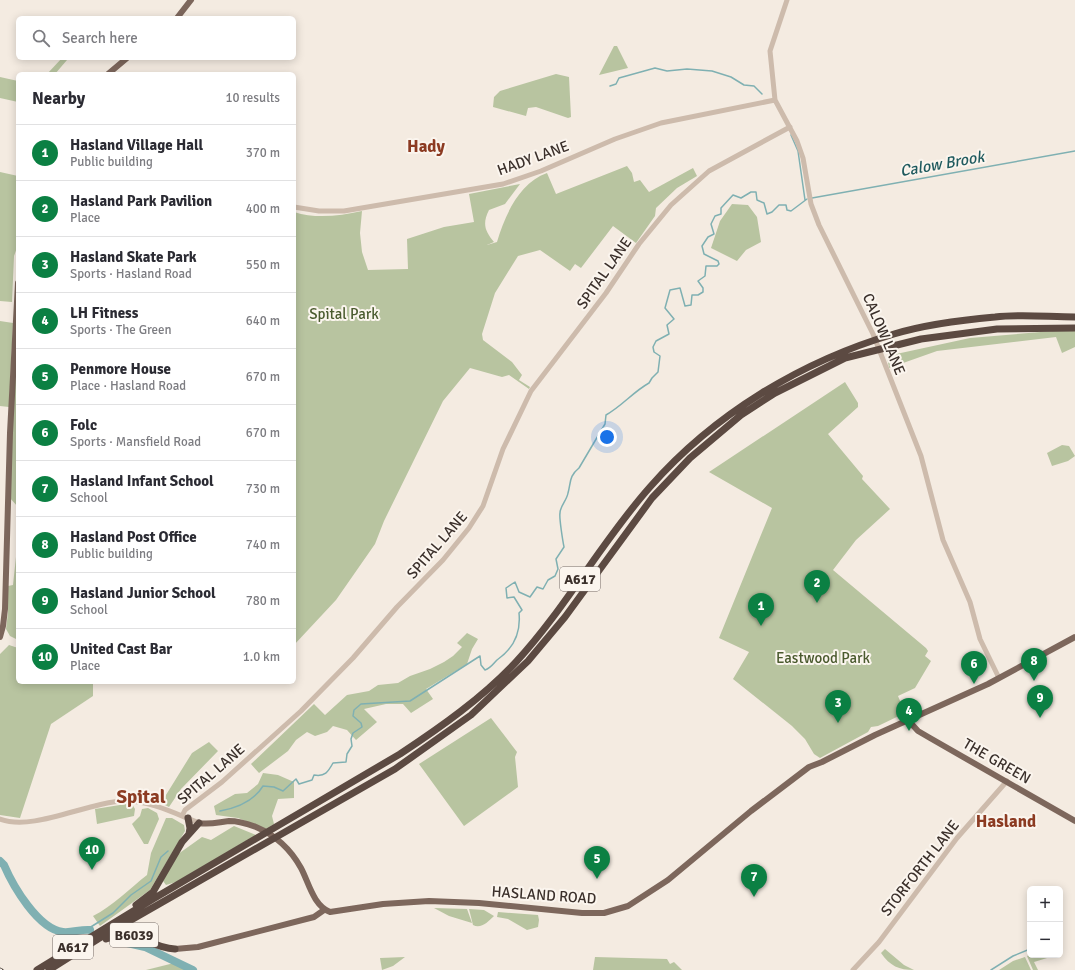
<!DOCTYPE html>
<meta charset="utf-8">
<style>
:root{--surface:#fff;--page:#f2f2f3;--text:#2b2b33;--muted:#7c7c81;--line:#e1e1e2;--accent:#0b8043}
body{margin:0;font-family:Signika,sans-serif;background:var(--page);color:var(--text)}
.controls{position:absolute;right:12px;bottom:12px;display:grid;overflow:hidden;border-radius:6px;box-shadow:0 2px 10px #0003}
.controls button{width:36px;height:36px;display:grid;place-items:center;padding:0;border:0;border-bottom:1px solid var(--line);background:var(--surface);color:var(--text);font:20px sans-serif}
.you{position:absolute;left:607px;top:437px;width:14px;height:14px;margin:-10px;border:3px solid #fff;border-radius:50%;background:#1a73e8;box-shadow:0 0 0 6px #1a73e833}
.badge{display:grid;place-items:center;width:26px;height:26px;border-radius:50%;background:var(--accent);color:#fff;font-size:13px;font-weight:700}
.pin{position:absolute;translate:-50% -33px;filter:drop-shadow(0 1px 2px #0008)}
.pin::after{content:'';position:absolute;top:21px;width:14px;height:12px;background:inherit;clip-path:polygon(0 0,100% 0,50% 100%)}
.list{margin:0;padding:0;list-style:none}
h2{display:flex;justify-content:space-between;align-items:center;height:52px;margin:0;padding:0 16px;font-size:17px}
h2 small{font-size:13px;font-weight:400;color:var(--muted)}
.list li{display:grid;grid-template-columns:26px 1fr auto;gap:12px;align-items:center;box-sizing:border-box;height:56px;padding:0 16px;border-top:1px solid var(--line)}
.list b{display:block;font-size:15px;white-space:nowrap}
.list p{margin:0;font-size:13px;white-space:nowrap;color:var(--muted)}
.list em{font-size:13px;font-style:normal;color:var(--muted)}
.icon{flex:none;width:22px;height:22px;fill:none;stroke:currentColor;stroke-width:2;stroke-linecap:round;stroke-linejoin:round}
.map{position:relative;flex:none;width:1075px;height:970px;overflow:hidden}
.search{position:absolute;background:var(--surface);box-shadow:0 2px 10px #0003;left:16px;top:16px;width:280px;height:44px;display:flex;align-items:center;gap:10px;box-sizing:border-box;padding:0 14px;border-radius:6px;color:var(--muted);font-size:15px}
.panel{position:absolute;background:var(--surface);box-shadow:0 2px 10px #0003;left:16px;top:72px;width:280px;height:612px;border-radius:6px}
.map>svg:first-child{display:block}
.green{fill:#b8c4a0}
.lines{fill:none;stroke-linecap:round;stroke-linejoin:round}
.stream{stroke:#7fb0b2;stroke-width:1.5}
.river{stroke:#7fb0b2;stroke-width:8}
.minor{stroke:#cdbbac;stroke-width:5}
.major{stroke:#7d675c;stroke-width:6}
.highway{stroke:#5c4a42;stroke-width:7}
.rail-casing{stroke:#3b302b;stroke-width:3}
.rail{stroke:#fbf5ee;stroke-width:1.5;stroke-dasharray:4.5;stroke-linecap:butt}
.labels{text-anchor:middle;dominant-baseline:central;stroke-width:4;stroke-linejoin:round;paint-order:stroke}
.shield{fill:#fbf5ee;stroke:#756b66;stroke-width:1}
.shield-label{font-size:14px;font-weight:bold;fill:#3b302b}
.street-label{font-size:15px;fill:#3b302b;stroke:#fbf5ee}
.park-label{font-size:15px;fill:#4a5a2e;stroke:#fbf5ee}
.water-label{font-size:16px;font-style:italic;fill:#1f5a5e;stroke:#fbf5ee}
.quarter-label{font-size:17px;font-weight:bold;fill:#8c3b22;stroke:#fbf5ee}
.district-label{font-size:19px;font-weight:bold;fill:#8c3b22;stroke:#fbf5ee}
</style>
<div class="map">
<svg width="1075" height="970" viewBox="0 0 1075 970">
<rect width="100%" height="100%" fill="#f4ebe1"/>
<path class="green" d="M614,46h3l11,22 -29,7z
M62,58l5,2 -12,14h-8z
M556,74l13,3 2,40 -3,1 -32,-11 -8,1 -2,8 -33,-9 1,-10 6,-6z
M0,77l18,4v21l-18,-4z
M627,166l5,7 2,9 6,-2 9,12 44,-24 4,8 -20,12 -21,20 -1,8 -19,27 -23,-17 -32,42 -6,-4 -5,7 -30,-21 -22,6 -23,37 -13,41 1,6 29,22 10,13 -3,5 11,7 -1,2 -20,-14 -7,2 -32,-9 -27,33 -59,120 -9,23 -39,56 -42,45v-433c22,7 45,4 68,-1l-2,22 2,19 6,18 40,-1 -1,-30 37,-12 30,-5 -5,-28 51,-10 -15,20 -16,6c-7,14 -4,21 5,32l-7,3 10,-3c8,-27 22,-59 50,-69l9,21z
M0,172l18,4 -2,28 2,41 -4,11 -2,46 -12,-1z
M732,204l16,1 9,12 4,25 -15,8 -9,11 -26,-13 9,-27z
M0,321l13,2 -4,84 -9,-1z
M18,323v184l-9,-10z
M1075,330v17l-13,6 -6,-16 -119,14 -48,17 -2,-12 83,-18 83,-7z
M845,382l13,21v4l-30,27 35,42 -1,3 28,30 -34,31 -23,30 93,78 2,3 -3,5 6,5 -16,27 -17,8 7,17 -27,13 -7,1 -3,5 -48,26 -6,-4 -9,-15 -13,-13 -59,-47 16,-27 -30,-14 53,-130 -63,-36z
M1062,445l7,1 6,10 -7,5 -16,5 -5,-13z
M18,538v102l-8,-4 -4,-7 2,-16v-27l5,-1z
M467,633l11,6 -6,10 -5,15 -41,25 7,10 -22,14 -8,-9h-17l-22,5 13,13 -21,18 -9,-10 -14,-4 -6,6 -12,4 -8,-4 -11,8 -8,11 -29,22 -8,-9 63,-60 11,11 22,-20 22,-4 9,-6 20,-2 12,-7 20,-7 14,-7 9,-6 9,-9 -5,-4z
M9,645l9,3v34h75v14l-42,28 -31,94 -20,-3v-161z
M491,718l26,34 -2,5 3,30 -54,39 -45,-62z
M209,742l9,9 -37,38 -12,18 -8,-4 31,-50z
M263,773l15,2 16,7v16l-16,1 -6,17 2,8 -8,5 -28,-11 -22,-3 -2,-9 21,-12 12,-1 11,-9z
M126,804h6l3,5 -1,7 -37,8 -2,-15z
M148,808l9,5 2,6 -11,25h-4l-12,-20 8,-8 2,-7z
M166,818h6l12,7 1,6 -35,59 -50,36 -7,-10c20,-10 36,-27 54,-41l4,-22z
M234,826l22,9 -80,47 -10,3 -3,-4 11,-24 28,-20 9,3z
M434,908l33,1 5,14 -23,-7z
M469,909l15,1 10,6c-6,6 -13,13 -21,9z
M498,912l40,3 1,5 -1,7 -11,3 -19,-11 -11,-2z
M885,949l19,16 10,5c-15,0 -24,-4 -33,-17z
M1030,955h27l-23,7 4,8h-5l-6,-14z
M405,957l-12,9 -11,4 -2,-12z
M595,957l72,2 3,5 4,-2 8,8h-89z
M1025,957l6,13h-32l14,-9z
M178,962l15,8h-47z"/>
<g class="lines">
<path class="stream" d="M610,86l6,-2 3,-6 36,-10 12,3 20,-2 25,2 19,6 13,8 10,1 8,8
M791,135l7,16 7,49
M812,198l263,-47
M220,811c17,-3 34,-10 43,-25l11,1 9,4 13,-12 3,5 13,-4 2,-5c11,2 14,-3 19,-12l13,-1 1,-8 5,-8 -1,-7 2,-6 9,-6 -1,-4 -8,-7 1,-6 7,-6 49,-3 70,-45 1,9 4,5c6,-2 8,-6 12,-10 16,-11 24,-27 22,-47l3,-3 -8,-13 -7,1 -1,-10 9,-6 4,10 11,5 7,-10 6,2 5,-9 7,-4 3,-7 -2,-10 8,-12c-1,-5 -5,-29 -4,-34 0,-7 7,-13 8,-20 3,-11 1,-17 11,-25l26,-44 1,-9c16,-9 27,-23 43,-32l3,-5 6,-6 2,-16 -6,-4 -1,-5 3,-6 13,-7 -2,-9 7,-6 -9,-11 5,-18 10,-2 5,18 6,-1 1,-10h6l5,-3v-4l-5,-7 7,-5 1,-10h11l2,-2 -1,-3 -14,-7 -2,-8 6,-9 6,-3 -3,-10 4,-8 6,-2v-6l12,-13 8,3 10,-6h5l1,8 7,3 3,11 5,-2 7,-7h7l1,5 4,1 16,-12
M86,930l27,-17 18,-18 20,-14 10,-24 7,-6
M991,970l22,-14 17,-7"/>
<path class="river" d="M0,861l4,4c9,21 34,64 59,67 9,1 18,-3 27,-2
M114,940l31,7 48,23"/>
<path class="minor" d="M787,0l-17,51 5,49 22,41 6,17 8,46 8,21 54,109 48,122 22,84 27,62 10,37 19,39
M294,207l25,4h25l159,-27 38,-13 74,-32 46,-16 114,-23
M182,816l3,-6 37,-28 79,-71 52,-53 44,-51 46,-47 26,-32 14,-22 20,-57 28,-58 75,-98 33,-49 32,-39 38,-34 81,-44
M0,819c34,13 89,-18 126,-18 25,0 50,13 73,22
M853,970l26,-28 78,-104 50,-57"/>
<path class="major" d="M177,18l14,-18
M108,74l19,-16
M0,637l3,-11 2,-17 5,-176 8,-150
M908,720l10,11 12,7 145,83
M199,823c11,2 20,-1 30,-2 9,0 19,3 27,6 19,8 35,23 45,41 8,15 12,37 29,44l53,-8 46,-3 50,2 103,10h22l24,-7 40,-26 83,-69 58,-44 13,-5 53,-27 113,-51 87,-47
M175,949l23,-2 116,-30 10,-7"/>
<path class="highway" d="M188,818l2,10 -1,6
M136,905l17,-13 29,-50 17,-19
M106,939c39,-12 38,8 69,10
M37,970l116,-71 247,-145c41,-27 82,-56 116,-92 50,-54 85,-120 134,-175 64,-73 152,-126 244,-153 33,-10 67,-14 101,-17 26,-3 54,0 80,0
M49,970l49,-31 297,-170 76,-54 57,-54 37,-44 87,-119 38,-40 51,-43 34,-22 70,-35 76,-19 76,-10 78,-1"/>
<defs>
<path id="rail" d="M0,969l2,1"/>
</defs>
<use href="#rail" class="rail-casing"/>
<use href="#rail" class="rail"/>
</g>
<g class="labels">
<g class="shield">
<rect x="560" y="567" width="40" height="24" rx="3"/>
<rect x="110" y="923" width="48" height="24" rx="3"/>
<rect x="53" y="935" width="40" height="24" rx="3"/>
</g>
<g class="shield-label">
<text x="580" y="579">A617</text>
<text x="134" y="935">B6039</text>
<text x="73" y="947">A617</text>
</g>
<g class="street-label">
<text transform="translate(533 158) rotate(-20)">HADY LANE</text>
<text transform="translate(604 273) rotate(-55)">SPITAL LANE</text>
<text transform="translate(884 334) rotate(67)">CALOW LANE</text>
<text transform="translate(437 545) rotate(-49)">SPITAL LANE</text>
<text transform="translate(997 761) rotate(30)">THE GREEN</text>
<text transform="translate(211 774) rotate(-41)">SPITAL LANE</text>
<text transform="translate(920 868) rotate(-52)">STORFORTH LANE</text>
<text transform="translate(544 895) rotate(4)">HASLAND ROAD</text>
</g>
<g class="park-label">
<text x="344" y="314">Spital Park</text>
<text x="823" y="658">Eastwood Park</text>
</g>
<g class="water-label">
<text transform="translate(942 164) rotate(-10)">Calow Brook</text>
</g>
<g class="quarter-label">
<text x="426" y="146">Hady</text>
<text x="1006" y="821">Hasland</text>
</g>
<g class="district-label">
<text x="141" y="797">Spital</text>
</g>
</g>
</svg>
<div class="controls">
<button>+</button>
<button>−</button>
</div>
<div class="you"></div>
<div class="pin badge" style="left:761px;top:626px">1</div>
<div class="pin badge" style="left:817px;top:603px">2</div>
<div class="pin badge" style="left:838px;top:723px">3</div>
<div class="pin badge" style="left:909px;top:731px">4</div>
<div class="pin badge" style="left:597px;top:879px">5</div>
<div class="pin badge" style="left:974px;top:684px">6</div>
<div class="pin badge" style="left:754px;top:897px">7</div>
<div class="pin badge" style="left:1034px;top:681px">8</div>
<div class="pin badge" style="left:1040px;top:718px">9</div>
<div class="pin badge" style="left:92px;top:870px">10</div>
<div class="search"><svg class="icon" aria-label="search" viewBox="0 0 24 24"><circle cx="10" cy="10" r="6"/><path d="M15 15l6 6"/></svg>Search here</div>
<section class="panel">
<h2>Nearby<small>10 results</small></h2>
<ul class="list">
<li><span class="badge">1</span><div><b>Hasland Village Hall</b><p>Public building</p></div><em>370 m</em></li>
<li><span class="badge">2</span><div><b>Hasland Park Pavilion</b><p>Place</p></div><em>400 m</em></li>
<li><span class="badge">3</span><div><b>Hasland Skate Park</b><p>Sports · Hasland Road</p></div><em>550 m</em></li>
<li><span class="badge">4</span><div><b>LH Fitness</b><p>Sports · The Green</p></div><em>640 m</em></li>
<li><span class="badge">5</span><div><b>Penmore House</b><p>Place · Hasland Road</p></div><em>670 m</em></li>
<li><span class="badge">6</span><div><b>Folc</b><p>Sports · Mansfield Road</p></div><em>670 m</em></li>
<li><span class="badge">7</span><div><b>Hasland Infant School</b><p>School</p></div><em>730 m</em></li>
<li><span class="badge">8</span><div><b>Hasland Post Office</b><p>Public building</p></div><em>740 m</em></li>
<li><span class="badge">9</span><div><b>Hasland Junior School</b><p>School</p></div><em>780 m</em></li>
<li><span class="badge">10</span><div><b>United Cast Bar</b><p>Place</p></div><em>1.0 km</em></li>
</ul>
</section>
</div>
